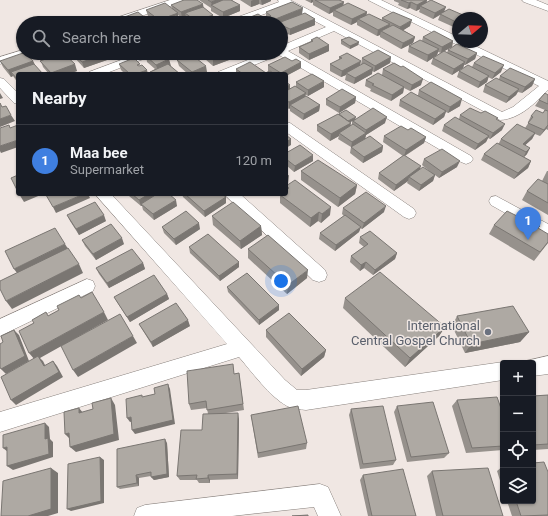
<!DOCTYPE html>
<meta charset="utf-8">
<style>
:root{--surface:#171b24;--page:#242831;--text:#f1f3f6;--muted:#9ea1a6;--line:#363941;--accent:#2563eb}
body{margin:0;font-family:Roboto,sans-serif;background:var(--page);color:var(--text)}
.controls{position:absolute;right:12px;bottom:12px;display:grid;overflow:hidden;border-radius:4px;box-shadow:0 1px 3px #0004}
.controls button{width:36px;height:36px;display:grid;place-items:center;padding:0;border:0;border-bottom:1px solid var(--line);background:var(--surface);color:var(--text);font:20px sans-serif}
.compass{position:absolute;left:452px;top:12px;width:36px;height:36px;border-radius:50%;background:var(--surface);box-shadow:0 1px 3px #0004;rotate:71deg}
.you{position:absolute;left:281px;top:281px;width:14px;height:14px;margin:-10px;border:3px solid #fff;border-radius:50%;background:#1a73e8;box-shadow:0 0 0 6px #1a73e833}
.badge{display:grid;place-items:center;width:26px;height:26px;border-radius:50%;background:var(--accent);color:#fff;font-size:13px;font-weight:700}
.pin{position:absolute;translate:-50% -33px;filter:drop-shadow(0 1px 2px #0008)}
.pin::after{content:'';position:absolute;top:21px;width:14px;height:12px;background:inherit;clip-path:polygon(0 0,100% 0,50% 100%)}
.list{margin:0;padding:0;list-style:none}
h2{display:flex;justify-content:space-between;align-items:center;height:52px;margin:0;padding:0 16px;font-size:17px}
h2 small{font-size:13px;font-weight:400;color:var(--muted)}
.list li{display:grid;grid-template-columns:26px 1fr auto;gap:12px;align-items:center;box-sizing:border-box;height:72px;padding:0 16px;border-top:1px solid var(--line)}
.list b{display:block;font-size:15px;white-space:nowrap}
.list p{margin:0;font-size:13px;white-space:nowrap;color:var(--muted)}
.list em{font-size:13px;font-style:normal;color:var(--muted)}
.icon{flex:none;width:22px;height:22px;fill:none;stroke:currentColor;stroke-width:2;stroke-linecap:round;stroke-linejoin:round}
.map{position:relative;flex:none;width:548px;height:516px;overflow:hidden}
.search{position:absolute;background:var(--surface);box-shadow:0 1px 3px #0004;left:16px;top:16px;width:272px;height:44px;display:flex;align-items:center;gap:10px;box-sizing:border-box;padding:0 14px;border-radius:22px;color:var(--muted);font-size:15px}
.panel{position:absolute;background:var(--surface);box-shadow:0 1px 3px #0004;left:16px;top:72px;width:272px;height:124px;border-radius:4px}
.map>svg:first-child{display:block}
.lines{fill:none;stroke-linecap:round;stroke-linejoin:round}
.minor-casing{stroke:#89827e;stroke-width:1}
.minor{fill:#fff;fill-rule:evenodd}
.wall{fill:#96918c;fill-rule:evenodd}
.shaded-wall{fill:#7a7672}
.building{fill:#aea9a3;stroke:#7a7672}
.worship-dot{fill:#6b7280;stroke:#f0e7e3;stroke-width:1.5}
.labels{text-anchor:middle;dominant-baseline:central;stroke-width:3;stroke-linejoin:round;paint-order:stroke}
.worship-label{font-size:13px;fill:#5b616d;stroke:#f0e7e3;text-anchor:end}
</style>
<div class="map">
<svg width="548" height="516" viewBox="0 0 548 516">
<rect width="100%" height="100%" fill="#f0e7e3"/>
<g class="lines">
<defs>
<path id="minor" d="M170,0h14l-2,2 -61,21h-15l1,-2z
M278,0h12l212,112 11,-5 26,-21 -171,-86h13l77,37v5h9l81,39v9c-13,13 -28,29 -48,30l-166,-89 -46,20 183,105 2,3 -2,3 -5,2 -5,-2 -182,-107 -47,19h-16l2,-2 47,-19h16v-7l45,-19 -40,-21 -46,17h-14l1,-2 52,-19z
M522,0h14l12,5v6l-24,-9z
M23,50v3h5l-1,2 -27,9v-7z
M140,53h15l-1,2 -50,19h-17l2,-2z
M0,78l4,1 14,14v11l-4,-1 -14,-15z
M286,122l4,1 124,86 2,4 -2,4 -5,2 -5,-2 -118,-85z
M95,194h16l174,186 12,10h9l197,-28 2,1h-2v17l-197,30c-6,-1 -13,-1 -19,-4 -17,-9 -35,-34 -48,-49l-239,75v-20l227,-68z
M224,194h16l85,76 2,5 -2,5 -6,2 -6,-2z
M496,196l52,28v13l-57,-32 -2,-4 2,-4z
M87,279l6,2 2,5 -2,5 -93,45v-17z
M548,356v18l-15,2v-13h-8l1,-2z
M320,484l8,3 13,29h-23l-4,-9 -82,9h-98l3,-8 8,-3z"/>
</defs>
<use href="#minor" class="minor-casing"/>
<use href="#minor" class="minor"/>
</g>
<path class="wall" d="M199,0h34l-1,1 8,10 -17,7 -12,-7v-3z
M240,0h31v1l-9,4 -3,-1 -8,3z
M305,0h34l4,6 24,6 -1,3 16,5v-2l28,8 -7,4 12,7 -2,6 -12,6 -21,-12v-2l-3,1 -20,-11v-3l-6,3 -18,-9v-4l-4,2 -16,-9v-3l-2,1z
M394,0h33l-1,3 18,9 14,6v11l-20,-9 2,-5 -7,4 -14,-7 1,-3 -4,2 -6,-3 -3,1 -9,-4 1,-2 -5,-2z
M171,5l33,3 10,13 -7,2h-15l-6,-4v-2l-4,1 -4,-3v2l9,6h-30l-9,-7 -2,-6 26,-1z
M266,12l36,2 13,5v6l-25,10 -5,-2 -1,5 -3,1v-16h-45l32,-2v-1l-2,-2z
M119,19l31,4h-30z
M423,37l30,4 -1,6 -8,4 3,2 1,-3 29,3 -2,6 -10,6h-1l-1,3 -11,7 -21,-11 2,-6 8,-5 -3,-1 -1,3 -10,7 -19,-10 1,-6 13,-5z
M311,40l18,5v6l-20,9 -10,-7v-6l12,-5z
M341,40l18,2 -1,3 -8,4 -9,-5z
M34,53h30l13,18 -9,3h-19l-6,-7 -2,-6z
M72,53h32l3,7 -23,8 -10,-11z
M110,53h15l-10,4z
M172,53h25v5h-2l12,14 -4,2h-15l-9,-8 -2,-6 2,-1z
M204,53h41v1l-32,12 -8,-7z
M146,56l25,10h-1l10,8h-30v-2l5,-3 -8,-7z
M339,57l21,8h1l1,-7 29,-1 -1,6 -16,9 -2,-1v3l-18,10 -9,-4 1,-5 -5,2 -11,-6v-7l9,-4z
M0,61h33l2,4 -17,9v9l-5,-7 -2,1 -8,-10z
M474,63l27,9 -9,7 -4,-2 -1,5 -9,6 -21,-11 2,-6 13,-4z
M119,64l21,2 8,8h-23l-4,-4z
M268,65l33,3 -15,8v-2h-50v-5l30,4 2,-2z
M383,69l38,16 -11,6 -6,-3 -1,5 -12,8 -21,-10 1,-2 -6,-3 1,-6 16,-5z
M500,76l35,3 -3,7 -10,7 -4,-1 -2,3 -10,8 -23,-11 2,-7 14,-6z
M286,82l4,3v4l6,-2v-5l28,5 -16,9 -3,-2v2l15,9 -1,6 -16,9 -13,-9v-3l-1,1 -3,-2z
M419,90l41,16 -12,7 -2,-1 -2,5 -11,8 -34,-19 1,-6 18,-5z
M548,95v35l-2,-1 -6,7 -5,-2 -3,5 -7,6 2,9 -3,3 7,4 -3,7 -14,11 -33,-19 3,-6 15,-11 2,-4 24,-11 4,-6h-1l3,-6 12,-3 2,-3 -10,-4 4,-6z
M356,97l-1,6 -16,10 -13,-8v-6z
M481,113l16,7 5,10 -12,9 -2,-1 -2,4 -11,8 -33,-19 2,-6 15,-6 1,-4z
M339,114l16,5 30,4 -19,12 -1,4 18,7 -1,6 -19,11 -13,-10 1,-6 -13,-8 1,-3 -9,5 -13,-10v-6zM352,121v4l-2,1v-3z
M408,130l18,7 -2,6 -19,13 15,13 14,6 -12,-10 2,-6 33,8 -18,11 -4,-3 -2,6 -14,10 -12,-8 1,-2 -14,10 -16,-12 1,-6 24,-17 -20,-14 1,-6z
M286,153l27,8 -19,11 -8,-7z
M301,171l56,14 -2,9 -17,13 -37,-27z
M547,171h1v44l-26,-15 5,-9 15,-10z
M286,186l44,29 -9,8 -3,-2 -8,6 -30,-24v-8l6,-1z
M128,194h41l8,12 -23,14 -11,-10 -1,-4h-1l-12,-10z
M182,194h40l4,3v6l-21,14 -22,-20z
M343,208l41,4 -22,17 -2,-1 -1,4 -24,19 -16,-12 1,-6 24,-17 -2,-2z
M67,215l39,6 -27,14 -9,-14z
M212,216l49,10 1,9 -21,14 -28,-24z
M494,225l54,18 -14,18 -45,-27z
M162,227l38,2 -24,16 -12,-12z
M360,237l37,16 -2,6 -22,16 -9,-7 -4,3 -10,-9 1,-6 13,-9 -5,-4z
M82,240l42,4 -28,16 -11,-14z
M189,247l50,20 -19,14 -30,-28z
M248,249l59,29 -20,16 -39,-36z
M143,263l2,6 -36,19 -10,-14 -3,-6z
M227,287l52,23 -20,15 -31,-33z
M167,294l2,5 -39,23 -13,-20 -3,-5z
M345,298l100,29 -6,9 -34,31 -62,-59z
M457,316l72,16 -9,10 -55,11 -13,-27z
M139,324l51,2 -37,21 -11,-18z
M266,330l60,20 -2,7 -23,19 -35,-39z
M239,373l5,37 -24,4 19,5 -1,60 -28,1v3h-11l-2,-3h-17l-3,-4 25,-46 6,-16 -1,-6 -16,2 -2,-6 45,-30z
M548,395v54l-15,1v-54z
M457,400l46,14v36l-37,3 -14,-47z
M397,406l52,47 -5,5 -37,4 -13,-50z
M351,409l45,51 -3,5 -33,4 -11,-54z
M251,415l56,28 -1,6 -48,9z
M167,443l2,34 -15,3 -3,-4 -12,2v8l-19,3 -3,-2z
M503,466v24l-6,-19z
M432,471l71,45h-67l-9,-40z
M548,472v44h-36l-5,-15h26z
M363,475l53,41h-48l-8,-36z"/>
<path class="shaded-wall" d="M217,0h16l-19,7 -2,-2 -1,-3z
M253,0h6v4l-8,3v-6z
M261,0h10v1l-9,4z
M311,0h2v2l-2,1z
M426,0h1l-1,5 -6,1v3l-4,2 1,-6z
M344,2l-1,6 -9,2 -1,2 -4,2 1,-6z
M411,2l-1,6 -3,1 2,-6z
M203,4l1,6 -19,3 1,4 -4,1 -1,-6z
M240,5v6l-17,7v-6z
M446,7l-2,5 -11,7 2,-6z
M303,8l-1,6 -22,9h-7v-3z
M367,12l-1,6 -8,1 -1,3 -6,3 1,-6z
M178,13v6l-18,4 -1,-3z
M213,15l1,6 -7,2h-11v-2z
M315,19v6l-25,10v-6z
M412,20l-2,6 -11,7 1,-6z
M390,24l-1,7h-8l-1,4 -3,1 1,-6z
M285,32l-1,6 -3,1v-6z
M415,37l-2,6 -12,6 2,-6z
M453,41l-1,6 -11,6 1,-6z
M359,42l-1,3 -8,4v-3z
M329,45v6l-20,9v-6z
M439,49l-2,6 -10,7 1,-7z
M55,53h9l1,3 -22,8 -2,-6z
M113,53h12l-10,4z
M192,53h5v5l-14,4 -1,-6z
M230,53h15v1l-32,12v-6z
M477,53l-2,6 -10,6 3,-6z
M105,54l2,6 -23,8 -2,-6z
M391,57l-1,6 -16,9 1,-6z
M169,59l2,7 -13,5 -2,-6z
M33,61l3,6 -25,5 2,4 -2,1 -3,-7z
M361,61l-1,6 -14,6v2l-5,2 1,-6z
M301,62v6l-15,8v-2h-5v-1z
M465,62l-2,6 -11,7 2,-6z
M75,64l2,7 -9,3h-17v-1z
M504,65l-3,7 -9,7 3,-6z
M206,66l1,6 -4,2h-10l-1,-2z
M373,68l-1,6 -18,10 1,-6z
M147,70l1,4h-12z
M489,76l-2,6 -9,6 2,-6z
M423,79l-2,6 -11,6 2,-6z
M535,79l-3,7 -10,7 3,-6z
M324,81v6l-16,9v-6z
M290,85v6l-4,2v-6z
M404,87l-1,6 -12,8 1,-6z
M519,89l-3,6 -10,8 3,-6z
M0,93l3,5 -3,1z
M306,93l-1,7 -15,5v3l-1,1v-7z
M356,97l-1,6 -16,10 1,-6z
M462,99l-2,7 -12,7 2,-6z
M320,105l-1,6 -16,9 1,-6z
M446,111l-2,6 -11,8 2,-6z
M11,115l4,6 -15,6v-8z
M356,117l-1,3 -2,1h-1l-4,3v-3z
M387,117l-2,6 -19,12 -1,4 -14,9 1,-6 13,-8 1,-4z
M351,123l-1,6 -11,4v3l-9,5 1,-7z
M505,124l-3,6 -12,9 3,-6z
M548,125l-2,4 -6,7 4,-6z
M535,133l-3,6 -11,10 2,-5z
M489,136l-3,6 -11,8 3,-6z
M426,137l-2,6 -20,13 2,-6z
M291,139v6l-5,3v-6z
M18,140v7l-17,6 -1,-2v-5z
M383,146l-1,6 -19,11 1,-6z
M530,148l-3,6 -4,4 3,-6z
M313,155v6l-19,11 1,-6z
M460,161l-3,6 -18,11 3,-6z
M531,161l-3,7 -14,11 4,-6z
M421,166l-2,6 -10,5 -1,4 -14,10 2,-6z
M289,175l-1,9 -2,1v-9z
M435,175l-2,6 -14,10 2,-6z
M357,185l-2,9 -17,13 2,-9z
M19,194h24l-19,8z
M84,194h4l2,4 -34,15 -3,-6z
M149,194h11l-19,10 1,2h-1l-2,-6z
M226,197v6l-21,14 -1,-6z
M176,200l1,6 -23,14 -1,-6z
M386,206l-2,6 -22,17 2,-6z
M331,207l-1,8 -9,8 1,-9z
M319,212l-1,9 -8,6 1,-9z
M104,215l2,6 -27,14 -3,-6z
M199,223l1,6 -24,16 -2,-6z
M261,226l1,9 -21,14 -1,-8z
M361,227l-2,5 -24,19 1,-6z
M122,238l2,6 -28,16 -3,-6z
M65,244l5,8 -50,25 -6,-8z
M397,253l-2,6 -22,16 2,-5z
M239,262v5l-19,14 -1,-5z
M366,262l-2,6 -4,3 1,-6z
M143,263l2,6 -36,19 -2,-5z
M79,264l4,9 -71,36 -6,-8z
M308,270l-1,8 -20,16 1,-9z
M167,294l2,5 -39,23 -3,-5z
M279,305v5l-20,15v-5z
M104,312l4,8 -68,38 3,3 5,10 -13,-11 -6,-7z
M188,320l2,6 -37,21 -2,-5z
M445,327l-6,9 -34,31 5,-9z
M14,330l5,5 10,26 -23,13 -5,-5z
M529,332l-9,10 -55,11 6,-9z
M133,336l4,7 -59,34 -5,-7z
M326,350l-2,7 -23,19 1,-7z
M53,361l4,5 6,11 -47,28 -5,-5z
M168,384l2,5 5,35 -40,10 -3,-4z
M111,398l4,7 4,35 -43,12 -6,-5z
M79,408l5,6 -5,-1z
M238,413l1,6 -1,60 -1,-5z
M131,417l3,4 -4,1 -3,-4z
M45,423l4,4 1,12 3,3v15l-40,13 -6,-4 38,-27z
M69,433l2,7 -6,-6z
M165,439l2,4 2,34 -15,3 -3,-3z
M7,447l1,5 -5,-4z
M100,457l4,3v43l-33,8 -4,-2z
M51,468l7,5v40l-10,3h-20z
M136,475l3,3v8l-2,-3z
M208,475l2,5v3l-2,-5z"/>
<path class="building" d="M184,0h13l6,4 -22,8 -10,-7z
M208,0h9l-6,2z
M223,0h8l9,5 -17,7 -12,-7z
M315,0h24l5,2 -14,6z
M401,0h25l-9,5 -6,-3 -2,1z
M431,0l15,7 -11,6 -15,-7z
M292,2l11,6 -30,12 -5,-3 3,-1 -5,-4z
M165,3l13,10 -19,7 -13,-10z
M348,3l19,9 -15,7 -18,-9z
M203,7l10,8 -17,6 -11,-8z
M449,9l21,9h-12v5l-18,-9z
M138,12l11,9 -5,2h-20l-5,-4z
M393,12l19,8 -12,7 -18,-9z
M305,13l10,6 -25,10 -9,-4v-2h-3z
M258,14l11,7 -5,2h-28z
M369,14l21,10 -12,6 -20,-11z
M176,15l11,8h-29l-1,-1z
M111,21l2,2h-7z
M393,25l22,12 -12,6 -22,-12z
M281,29l4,3 -4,1z
M434,31l19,10 -11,6 -19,-10z
M317,37l12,8 -20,9 -10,-7 14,-6 -2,-1z
M349,37l10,5 -9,4 -9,-6z
M420,40l19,9 -11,6 -19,-9z
M457,44l20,9 -9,6 -20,-9z
M378,50l13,7 -16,9 -13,-8z
M444,51l21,11 -11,7 -21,-11z
M23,53h3l7,8 -25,9 -8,-9z
M36,53h19l-14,5z
M63,53l12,11 -24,9 -11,-12z
M74,53h30l1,1 -23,8z
M154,53h7l8,6 -13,6 -10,-9z
M178,53h14l-10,3z
M205,53h25l-17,7z
M347,53l14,8 -19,10 -12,-7 12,-6 -3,-1z
M192,55l14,11 -14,6 -15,-12z
M483,56l21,9 -9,8 -21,-10z
M285,57l7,4 4,-2 5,3 -20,11 -13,-8z
M134,58l6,6 -3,1 2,1 3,-1 5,5 -11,4h-6l-11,-10z
M250,62l16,11 4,-2 5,3h-32l-7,-5z
M364,63l9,5 -18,10 -9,-5z
M394,63l7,4 2,-1 20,13 -11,6 -29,-16z
M34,64l9,10h-25v6l-7,-8z
M168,64l12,10h-27l-3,-2z
M468,65l21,11 -9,6 -21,-11z
M510,68l25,11 -10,8 -25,-11z
M378,73l26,14 -12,8 -20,-10 2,-1 -8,-4z
M312,74l12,7 -16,9 -12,-8z
M496,78l23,11 -10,8 -24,-12z
M286,82l4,3 -4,2z
M431,82l31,17 -12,8 -31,-17z
M295,86l11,7 -17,9 -3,-1v-10z
M342,89l14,8 -16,10 -14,-8z
M411,92l35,19 -11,8 -35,-19z
M545,93l3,2v9l-9,-4z
M306,96l14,9 -16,9 -14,-9z
M0,103l2,4 4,-1 5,9 -11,4z
M373,108l14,9 -21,13 -13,-9z
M470,108l11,5 4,-2 13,7 -2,1 9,5 -12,9 -33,-18z
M346,110l10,7 -8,4 -9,-7z
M536,110l7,3 2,-3 3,1v14l-4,5 -16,-7 5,-6 -2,-1z
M338,114l13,9 -20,11 -14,-9z
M455,117l34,19 -11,8 -34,-19z
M353,124l13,9 -14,9 -13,-9z
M517,124l18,9 -12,11 7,4 -4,4 -25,-13z
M9,125l1,3 8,-3v15l-18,6v-18z
M401,126l7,4 3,-2 15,9 -20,13 -22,-14z
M286,135l5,4 -5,3z
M370,136l13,10 -19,11 -13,-10z
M497,143l34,18 -13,12 -34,-19z
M300,145l13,10 -18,11 -9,-7v-6z
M442,149l18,12 -18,11 -18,-13z
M404,155l17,11 -25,19 -17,-12z
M318,160l39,25 -17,13 -39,-27z
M423,167l12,8 -14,10 -12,-8z
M18,175v17l-7,-14z
M538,179l10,5v19l-21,-12z
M295,180l36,27 -9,7 -3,-2 -8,6 -31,-23 6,-1v-4l3,-2 -3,-2z
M366,192l20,14 -22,17 -21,-15z
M49,194h35l-31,13 -7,-12z
M132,194h17l-10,6z
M157,194h12l7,6 -23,14 -12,-10z
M185,194h37l4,3 -22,14z
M95,202l9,13 -28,14 -9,-14z
M233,202l28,24 -21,15 -28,-25z
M186,211l13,12 -25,16 -12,-12z
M507,211l12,6 2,-1 19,10 -2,2 10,6v8l-8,10 -46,-27z
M345,215l16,12 -25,18 -16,-12z
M111,224l11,14 -29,16 -11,-14z
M55,228l10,16 -51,25 -9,-18z
M370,231l27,22 -22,17 -9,-8 -5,3 -10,-9 17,-12 -8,-7z
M208,234l31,28 -20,14 -30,-29z
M268,235l40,35 -20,15 -40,-36z
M68,248l11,16 -73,37 -6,-12v-8z
M132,249l11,14 -36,20 -11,-15z
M380,272l65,55 -35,31 -65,-60z
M247,273l32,32 -20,15 -32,-33z
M154,275l13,19 -40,23 -13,-20z
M92,292l12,20 -75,41 -10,-22 15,-8 -2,-3 14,-8 2,4 11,-6 -2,-4 22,-11 2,3z
M176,303l12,17 -37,22 -12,-18z
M513,306l16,26 -58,12 -14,-28z
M289,313l37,37 -24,19 -36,-39z
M120,314l13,22 -60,34 -12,-24z
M14,330l11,26 -24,13 -1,-2v-23l3,-2 -2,-6z
M38,356l6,10 9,-5 6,11 -48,28 -10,-23z
M233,364l1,10 5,-1 4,31 -36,6 -1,-9 -17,3 -2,-33z
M168,384l5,36 -41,10 -1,-13 -4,1 -1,-19 16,-4v2l13,-3 -1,-6z
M548,395v49l-15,1v-49z
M497,397l6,17v32l-31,2 -15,-48z
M111,398l3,36 -44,13 -1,-14 -4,1 -1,-22 15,-4v5l14,-4 -1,-6z
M433,402l16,51 -38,4 -14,-51z
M298,406l9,37 -49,10 -7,-38z
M383,406l13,54 -33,4 -12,-55z
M238,413l-1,61 -29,1v3l-12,1 1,-4 -20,1 4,-46h21l1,-16z
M45,423v16l3,-1 1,16 -42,12v-19l-4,1v-13z
M165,439l2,35 -16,3v-5l-15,3 1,8 -20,4v-38z
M100,457l1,44 -34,8 1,-45z
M544,462l4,10v43l-27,1 -5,-15h17v-38z
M51,468v41l-23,7h-27l2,-35z
M488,468l15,48h-60l-11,-45z
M403,469l13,47h-44l-9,-41z
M308,515v1h-16z"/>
<circle class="worship-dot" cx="488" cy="332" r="4"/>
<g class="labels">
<g class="worship-label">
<text x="480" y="325">International<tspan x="480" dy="15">Central Gospel Church</tspan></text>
</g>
</g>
</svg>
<div class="controls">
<button>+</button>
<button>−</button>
<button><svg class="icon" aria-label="locate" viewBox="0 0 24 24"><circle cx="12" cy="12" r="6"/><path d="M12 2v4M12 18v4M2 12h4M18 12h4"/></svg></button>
<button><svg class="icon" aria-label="layers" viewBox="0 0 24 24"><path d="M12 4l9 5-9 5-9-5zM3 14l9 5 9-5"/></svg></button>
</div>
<svg class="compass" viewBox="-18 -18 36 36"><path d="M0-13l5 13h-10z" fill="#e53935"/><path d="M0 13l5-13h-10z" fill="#9ea1a6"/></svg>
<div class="you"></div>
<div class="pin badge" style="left:528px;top:240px;background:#3f7fe0">1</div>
<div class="search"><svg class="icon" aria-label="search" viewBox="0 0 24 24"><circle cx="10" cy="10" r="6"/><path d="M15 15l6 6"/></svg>Search here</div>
<section class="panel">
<h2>Nearby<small></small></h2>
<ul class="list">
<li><span class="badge" style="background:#3f7fe0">1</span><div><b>Maa bee</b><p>Supermarket</p></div><em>120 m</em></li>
</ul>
</section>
</div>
